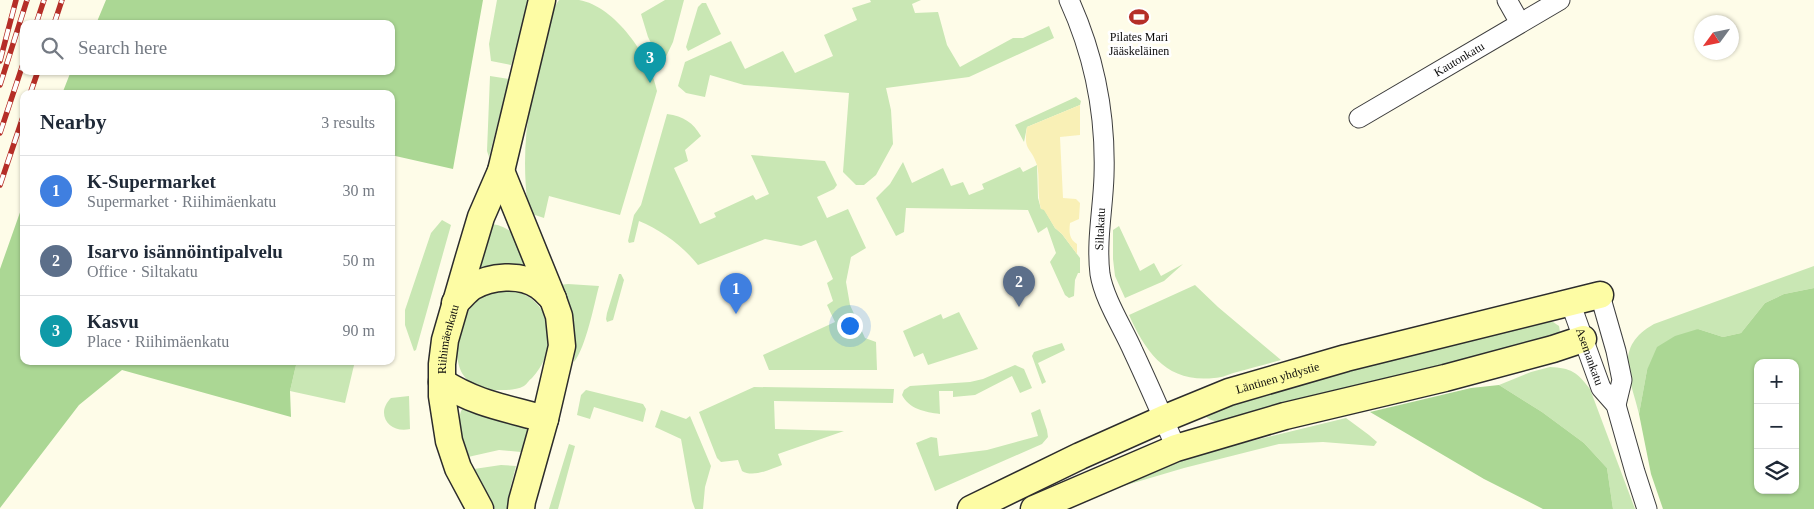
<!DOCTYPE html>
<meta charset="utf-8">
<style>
:root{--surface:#fff;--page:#f2f2f3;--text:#1f2937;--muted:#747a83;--line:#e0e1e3;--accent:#111827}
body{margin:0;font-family:Georgia,serif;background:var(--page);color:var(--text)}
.controls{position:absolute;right:15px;bottom:15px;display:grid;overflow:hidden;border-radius:10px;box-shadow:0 1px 4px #0004}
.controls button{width:45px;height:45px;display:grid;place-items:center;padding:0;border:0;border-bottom:1px solid var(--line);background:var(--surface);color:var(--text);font:25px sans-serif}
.compass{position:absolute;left:1694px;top:15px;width:45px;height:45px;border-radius:50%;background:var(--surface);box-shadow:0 1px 4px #0004;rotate:237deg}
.you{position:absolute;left:849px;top:325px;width:18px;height:18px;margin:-12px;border:4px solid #fff;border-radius:50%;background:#1a73e8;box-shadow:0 0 0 8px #1a73e833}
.badge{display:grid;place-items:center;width:32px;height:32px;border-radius:50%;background:var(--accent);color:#fff;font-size:16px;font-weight:700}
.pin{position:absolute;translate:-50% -41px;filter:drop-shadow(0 1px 2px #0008)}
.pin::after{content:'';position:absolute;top:26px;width:18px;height:15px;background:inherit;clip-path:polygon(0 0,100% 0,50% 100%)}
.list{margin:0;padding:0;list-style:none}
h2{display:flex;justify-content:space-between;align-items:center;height:65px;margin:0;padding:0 20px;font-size:21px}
h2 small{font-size:16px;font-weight:400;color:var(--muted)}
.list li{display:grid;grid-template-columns:32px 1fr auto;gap:15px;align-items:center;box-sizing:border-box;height:70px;padding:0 20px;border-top:1px solid var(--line)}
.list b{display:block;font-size:19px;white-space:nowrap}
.list p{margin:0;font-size:16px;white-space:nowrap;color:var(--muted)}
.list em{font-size:16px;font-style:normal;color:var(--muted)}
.icon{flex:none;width:28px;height:28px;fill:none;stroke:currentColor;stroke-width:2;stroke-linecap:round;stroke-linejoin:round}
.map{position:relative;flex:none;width:1814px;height:509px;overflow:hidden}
.search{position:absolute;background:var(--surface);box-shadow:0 1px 4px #0004;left:20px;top:20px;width:375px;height:55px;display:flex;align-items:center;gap:12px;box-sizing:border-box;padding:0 18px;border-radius:10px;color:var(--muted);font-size:19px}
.panel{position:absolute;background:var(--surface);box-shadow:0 1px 4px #0004;left:20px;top:90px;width:375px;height:275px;border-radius:10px}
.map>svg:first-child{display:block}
.green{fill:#c9e7b4}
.forest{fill:#abd794;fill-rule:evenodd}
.sand{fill:#f9f0b6}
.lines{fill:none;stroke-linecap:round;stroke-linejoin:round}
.street-casing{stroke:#3d3d3d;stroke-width:21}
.secondary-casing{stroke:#2c2c2c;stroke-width:29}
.street{stroke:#fff;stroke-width:19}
.secondary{stroke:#fdfca4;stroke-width:26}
.rail-casing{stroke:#b52e27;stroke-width:5.5}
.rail{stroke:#fff;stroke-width:4;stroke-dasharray:11;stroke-linecap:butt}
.labels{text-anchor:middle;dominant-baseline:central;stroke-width:5;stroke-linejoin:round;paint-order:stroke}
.poi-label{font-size:12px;fill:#0a0a0a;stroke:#fff}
.street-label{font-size:12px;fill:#0a0a0a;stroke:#fff}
</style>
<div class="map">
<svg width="1814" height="509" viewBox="0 0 1814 509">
<rect width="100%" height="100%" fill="#fefce8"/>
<path class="green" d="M497,0h34l-20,65 -20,-4 -2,-17z
M559,0c7,0 14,0 20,0 36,6 72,58 78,91l-37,124 -71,-19 -5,22 -12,-4 -4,-6c-8,-60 1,-111 17,-168 4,-13 6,-29 14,-40z
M665,0h19l-11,42 -11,23 -14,-28 -7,-23z
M870,0h51l-9,4 3,9 23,-1 9,33 13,22 53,-29h10l26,-12 5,12 -85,39 -83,11 5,22 2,34 -17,31 -12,10h-8l-13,-13 6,-79 -105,-8 -34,-10 -5,22 -19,-4 -8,-7 7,-24 46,-21 14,28 38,-18 12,22 38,-17 -9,-21 33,-15 -5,-12 19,-6z
M702,3h4l15,31 -33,17 -2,-4 12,-40z
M490,76l19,3 -20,78 -2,-6z
M1076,97l5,4 -1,4 -53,22 -3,15 -9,-17z
M667,114c17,2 26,9 34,22l-16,14 3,11 -14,7 26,56 16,-7 -2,-4 39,-18 3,5 13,-6 -18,-39 74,6 12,24 -3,4 -17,8 10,21 21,-9 18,39 -15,9 -5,25 4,23 15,33 11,4 1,28h-108l-6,-15 72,-33 -8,-17 6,-4 -6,-18 6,-4 -17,-39 -15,6 -36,-7 -67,26c-15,-19 -37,-35 -59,-44l-5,21 -5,1 -1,-2 6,-26 7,-10z
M903,162l9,21 31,-15 8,18 12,-4 6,13 15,-6 -2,-5 38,-17 3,5 14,-7 1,33 3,11h3l11,19 7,6 18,24v15h-2l-3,7 -1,16 -5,2 -4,-3 -15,-33 6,-9 -9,-26 -9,6 -10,-23 -122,-2 -2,24 -8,4 -20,-38 14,-14z
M442,220l9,5 -35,125 -2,1 -9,-26v-15l26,-77z
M493,224c24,5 24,17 34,38l-5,4 -41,1v-8z
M1119,226l21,45 14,-8 7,13 22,-12 -19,17 -39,17 -10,-22 -2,-17v-29z
M1814,266v22l-30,6 -19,9 -24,30 -18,4 -25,-8 -51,41 -8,44c-9,-37 -26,-67 15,-90z
M619,274h2l3,6 -11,40 -6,2 -1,-3 1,-6z
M568,284l31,2c-5,19 -13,61 -25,76 2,-27 -6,-51 -15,-77z
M1195,285l23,22 63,53c-15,4 -30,8 -44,12 -8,2 -15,6 -23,6 -47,5 -68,-25 -85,-63z
M506,288c11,4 22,6 30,15 21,21 15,55 -4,75 -3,2 -5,6 -8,8 -9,5 -21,4 -30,4 -12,-1 -23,-4 -30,-14 -14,-18 -5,-58 11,-73 8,-8 21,-11 31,-15z
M959,312l19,37 -50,16 -5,-12 -9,4 -11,-26 38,-17 2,5z
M1539,322h14l6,4 1,6 -5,3 -40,12 -280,73c-12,2 -22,4 -31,-5l13,-6 92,-31z
M1062,343l3,7 -27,13 8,19 -4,2 -10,-28 2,-4z
M297,361h58l-10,42 -55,-12z
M1015,365l9,4 8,19 -12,5 -8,-17 -37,19 -22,2v-6h-14l1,23c-15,-2 -31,-5 -38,-19l2,-5 6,-4 60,-4 13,-3z
M1550,367c21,1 27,5 40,22l45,120h-22l-6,-41 -23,-25 -42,-31 -43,-27 32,-13z
M754,387l140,2 -1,14 -119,-2 1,28 69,2 -66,23 4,11c-11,4 -29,13 -40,6l-4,-11 -17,2 -4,-4 -18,-46z
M586,390l57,14 3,5 -3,13 -49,-15 -4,12 -13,-4 4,-20z
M409,396l1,33c-19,5 -36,-14 -19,-31z
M462,409l68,17 -9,26 -22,-2 -31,7c-4,-13 -13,-35 -6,-48z
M1040,409l7,21 1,7 -6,7 -107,47 -19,-48 15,-6 6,1 2,18 48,-6 51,-14 -7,-23z
M661,410l25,9 4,-3 21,50 -6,21 -2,22h-8l-3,-8 -11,-62 -26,-12z
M1346,418l23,17 8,7 -3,4 -51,-4 -44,2 -95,24 -88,26 70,-28 56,-18z
M569,444l6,2 -17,63h-9z
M501,465l15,1 -6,23 -2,20h-13l-21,-40z"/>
<path class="forest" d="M106,0h377l-30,169 -62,-14v-61h-329l9,-23h320v-47h-295z
M24,201v160h273l-7,30 1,26 -169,-47 -43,35 -79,103v-239z
M1814,288v221h-151l-12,-35 -12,-60 8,-44 10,-23 18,-11 23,-7 25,8 18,-4 24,-30 19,-9zM1758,363h37v127h-37z
M1499,385l43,27 42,31 23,25 6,41h-70l-59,-30 -114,-67 101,-24z"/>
<path class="sand" d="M1080,105v30l-20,2 3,61 13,1 4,4 -1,16 -9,4c-1,9 -1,16 7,21v10l-15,-20 -7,-6 -11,-18 -3,-1c-4,-14 -1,-33 -4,-44 -6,-19 -14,-13 -10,-38z"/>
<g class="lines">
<defs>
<g id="street">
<path d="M1069,0c26,57 37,114 35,176 -1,33 -8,65 -4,98 4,25 23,54 33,77 15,32 29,64 43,97"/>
<path d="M1507,0l13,23"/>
<path id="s1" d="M1359,118l201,-118"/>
<path d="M1600,295l16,56 6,29 -6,25"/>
<path id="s2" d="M1570,302l31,86 15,17 19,67 12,37"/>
</g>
<g id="secondary">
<path d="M501,171l52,128 6,17 3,30 -17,73 -23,82 -1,8"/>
<path d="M455,303c6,-5 11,-12 17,-16 18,-11 49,-14 67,-1 5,3 10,9 14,13"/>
<path d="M442,382c34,22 64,26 103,37"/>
<path id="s3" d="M480,509l-22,-41 -9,-27 -7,-45v-32l3,-24 22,-76 14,-47 20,-46 41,-171"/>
<path id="s4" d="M971,509l109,-53 83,-37 66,-27 117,-34 254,-63"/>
<path d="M1034,509l142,-61 109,-32 160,-38 108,-29 30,-10"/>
</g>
</defs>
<use href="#street" class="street-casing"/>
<use href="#secondary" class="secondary-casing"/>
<use href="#street" class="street"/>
<use href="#secondary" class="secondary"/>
<defs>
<path id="rail" d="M36,24l8,-24
M54,24l8,-24
M0,61l16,-61
M0,85l27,-85
M30,94l8,-23
M0,133l24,-72
M0,185l24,-71"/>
</defs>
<use href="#rail" class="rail-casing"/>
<use href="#rail" class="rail"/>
</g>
<defs>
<symbol id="stadium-bare" viewBox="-9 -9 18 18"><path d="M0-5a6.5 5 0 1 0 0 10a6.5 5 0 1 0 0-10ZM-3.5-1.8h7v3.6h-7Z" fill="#b52e27" stroke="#fff" stroke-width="2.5" paint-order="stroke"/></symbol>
</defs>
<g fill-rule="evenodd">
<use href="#stadium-bare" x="1125" y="3" width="28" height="28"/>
</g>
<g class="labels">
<g class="poi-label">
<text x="1139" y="37">Pilates Mari<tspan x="1139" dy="14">Jääskeläinen</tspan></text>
</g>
<g class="street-label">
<text stroke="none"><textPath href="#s1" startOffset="116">Kautonkatu</textPath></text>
<text transform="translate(1100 229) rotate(-87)">Siltakatu</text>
<text stroke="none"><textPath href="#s3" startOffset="178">Riihimäenkatu</textPath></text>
<text stroke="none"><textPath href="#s2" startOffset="58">Asemankatu</textPath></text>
<text stroke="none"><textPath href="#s4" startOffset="334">Läntinen yhdystie</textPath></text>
</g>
</g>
</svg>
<div class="controls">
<button>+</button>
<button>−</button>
<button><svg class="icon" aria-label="layers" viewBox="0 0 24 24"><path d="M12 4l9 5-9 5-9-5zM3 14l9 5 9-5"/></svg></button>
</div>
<svg class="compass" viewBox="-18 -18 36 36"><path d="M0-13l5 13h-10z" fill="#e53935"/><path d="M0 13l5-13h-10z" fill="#747a83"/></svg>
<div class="you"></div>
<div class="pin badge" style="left:736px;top:314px;background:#3f7fe0">1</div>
<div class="pin badge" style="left:1019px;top:307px;background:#5c6f8a">2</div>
<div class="pin badge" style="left:650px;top:83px;background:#0f9aa8">3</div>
<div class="search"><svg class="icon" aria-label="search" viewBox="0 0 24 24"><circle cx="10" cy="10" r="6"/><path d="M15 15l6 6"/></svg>Search here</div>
<section class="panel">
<h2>Nearby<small>3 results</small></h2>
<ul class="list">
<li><span class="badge" style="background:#3f7fe0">1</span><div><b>K-Supermarket</b><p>Supermarket · Riihimäenkatu</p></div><em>30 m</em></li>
<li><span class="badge" style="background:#5c6f8a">2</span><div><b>Isarvo isännöintipalvelu</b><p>Office · Siltakatu</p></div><em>50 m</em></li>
<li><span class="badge" style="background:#0f9aa8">3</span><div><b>Kasvu</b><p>Place · Riihimäenkatu</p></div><em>90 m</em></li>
</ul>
</section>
</div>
